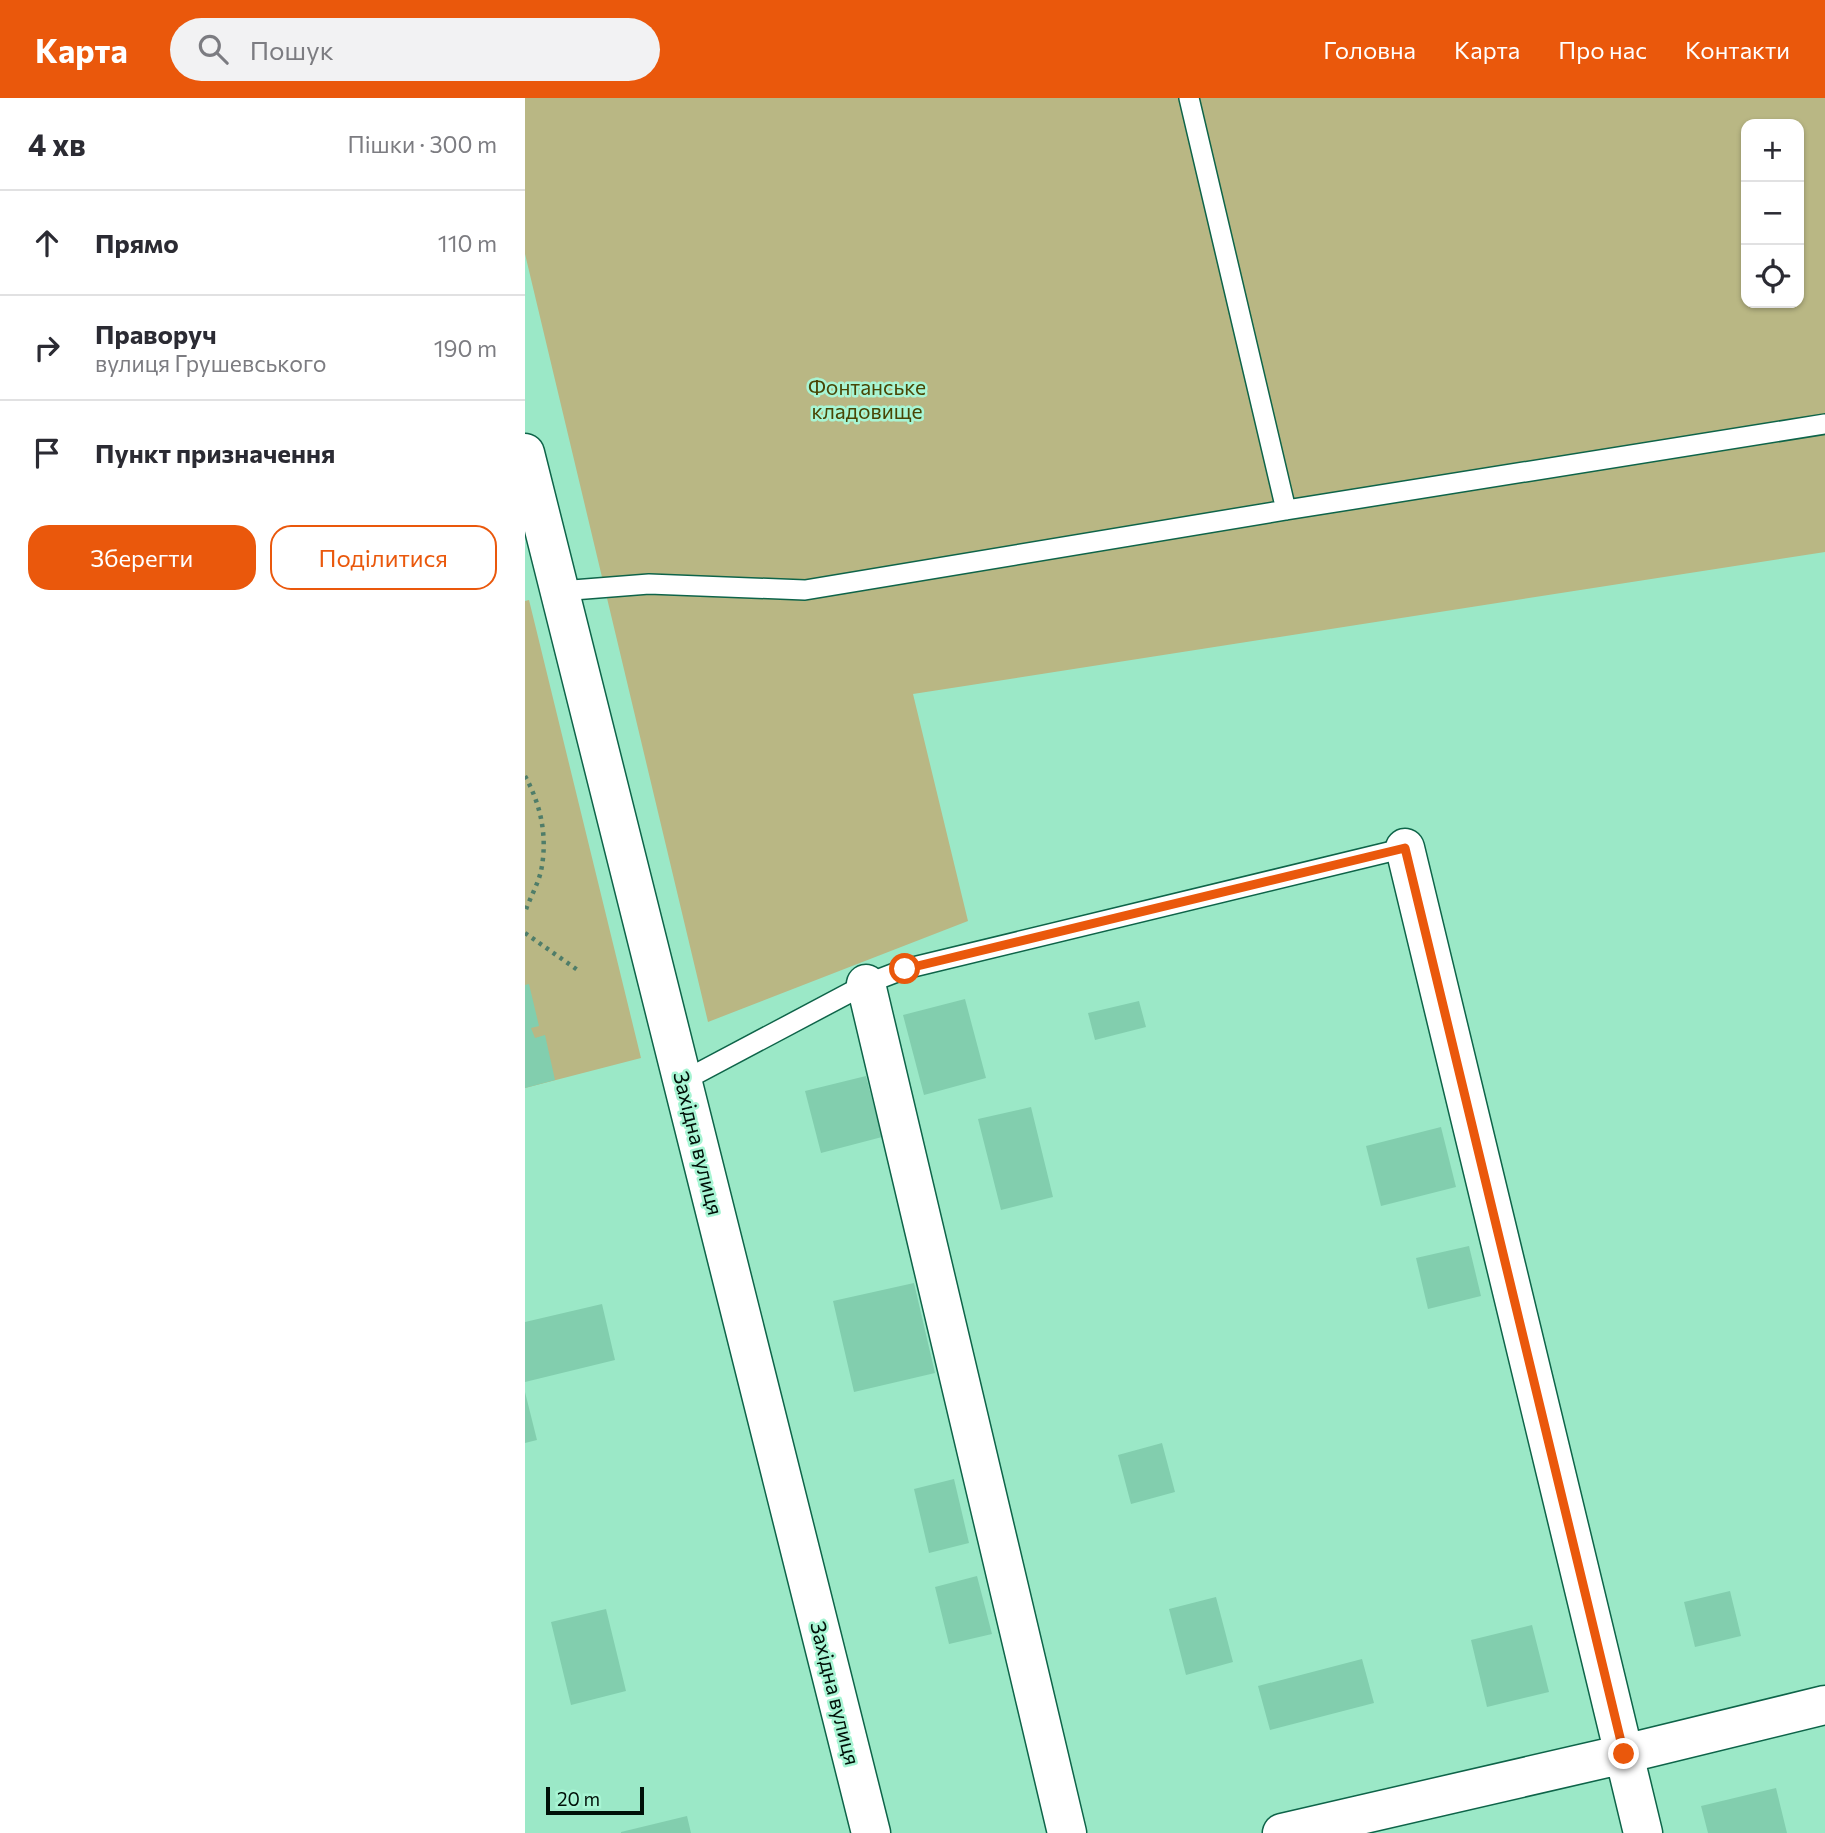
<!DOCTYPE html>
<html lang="uk">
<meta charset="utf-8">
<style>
:root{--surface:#fff;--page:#f2f2f3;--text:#2b2b33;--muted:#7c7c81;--line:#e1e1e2;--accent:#ea580c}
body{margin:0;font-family:Commissioner,sans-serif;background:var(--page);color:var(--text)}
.controls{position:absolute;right:21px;top:21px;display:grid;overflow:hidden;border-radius:14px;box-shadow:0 2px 5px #0004}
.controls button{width:63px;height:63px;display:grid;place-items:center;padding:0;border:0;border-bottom:2px solid var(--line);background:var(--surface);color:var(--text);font:35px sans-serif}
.scale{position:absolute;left:21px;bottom:18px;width:98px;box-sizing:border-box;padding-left:7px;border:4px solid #001008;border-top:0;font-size:19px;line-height:24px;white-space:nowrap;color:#001008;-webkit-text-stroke:5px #a8f5d4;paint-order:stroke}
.stop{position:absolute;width:21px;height:21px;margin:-16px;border:5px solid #ea580c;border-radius:50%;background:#fff}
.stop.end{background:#ea580c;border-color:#fff;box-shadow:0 2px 7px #0008}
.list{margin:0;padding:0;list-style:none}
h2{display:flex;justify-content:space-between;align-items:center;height:91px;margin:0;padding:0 28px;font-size:30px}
h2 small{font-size:23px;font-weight:400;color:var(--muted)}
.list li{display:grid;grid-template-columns:46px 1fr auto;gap:21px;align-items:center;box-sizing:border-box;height:105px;padding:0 28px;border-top:2px solid var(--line)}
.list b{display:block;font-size:26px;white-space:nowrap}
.list p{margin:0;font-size:23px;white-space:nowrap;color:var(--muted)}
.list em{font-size:23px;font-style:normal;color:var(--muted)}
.actions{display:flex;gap:14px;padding:21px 28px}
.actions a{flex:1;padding:16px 0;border:2px solid var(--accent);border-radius:21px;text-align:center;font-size:24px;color:var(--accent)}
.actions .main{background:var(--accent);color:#fff}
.icon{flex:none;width:38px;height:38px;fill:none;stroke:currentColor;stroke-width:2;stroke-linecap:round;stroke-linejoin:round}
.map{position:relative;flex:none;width:1300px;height:1735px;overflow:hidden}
header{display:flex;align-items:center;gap:42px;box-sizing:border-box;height:98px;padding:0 35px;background:var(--accent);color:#fff}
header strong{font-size:33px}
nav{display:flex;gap:38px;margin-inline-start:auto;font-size:24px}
.search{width:490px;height:63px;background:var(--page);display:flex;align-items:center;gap:18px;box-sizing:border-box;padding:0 24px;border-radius:38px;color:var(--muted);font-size:26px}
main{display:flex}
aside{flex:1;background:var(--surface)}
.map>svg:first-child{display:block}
.green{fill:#b9b784;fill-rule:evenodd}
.building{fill:#82ceae}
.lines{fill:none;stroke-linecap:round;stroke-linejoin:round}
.service-casing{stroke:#0e6449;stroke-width:22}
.minor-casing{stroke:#0e6449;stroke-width:41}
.path{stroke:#4f7d69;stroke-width:4.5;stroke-dasharray:3.5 5;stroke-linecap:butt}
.service{stroke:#fff;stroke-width:19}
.minor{stroke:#fff;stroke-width:38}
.route{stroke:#ea580c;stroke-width:9}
.labels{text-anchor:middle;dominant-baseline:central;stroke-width:5;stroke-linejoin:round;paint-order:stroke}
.park-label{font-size:21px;fill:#494505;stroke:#a8f5d4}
.street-label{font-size:21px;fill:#001008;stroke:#a8f5d4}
</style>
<header>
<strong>Карта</strong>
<div class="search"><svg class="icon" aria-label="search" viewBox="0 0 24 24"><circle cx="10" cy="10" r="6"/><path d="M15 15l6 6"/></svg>Пошук</div>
<nav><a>Головна</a><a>Карта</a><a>Про нас</a><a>Контакти</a></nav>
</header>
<main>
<aside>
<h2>4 хв<small>Пішки · 300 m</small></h2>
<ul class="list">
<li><svg class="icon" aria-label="ahead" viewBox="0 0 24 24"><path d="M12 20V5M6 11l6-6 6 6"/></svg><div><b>Прямо</b></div><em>110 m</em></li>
<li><svg class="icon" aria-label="right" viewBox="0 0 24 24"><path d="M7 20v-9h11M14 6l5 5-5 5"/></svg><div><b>Праворуч</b><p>вулиця Грушевського</p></div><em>190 m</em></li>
<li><svg class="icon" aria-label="arrive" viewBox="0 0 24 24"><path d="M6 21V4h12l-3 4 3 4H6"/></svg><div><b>Пункт призначення</b></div></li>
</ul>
<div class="actions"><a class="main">Зберегти</a><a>Поділитися</a></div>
</aside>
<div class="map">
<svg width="1300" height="1735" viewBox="0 0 1300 1735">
<rect width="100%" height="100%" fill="#9be8c7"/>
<path class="green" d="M0,0h1300v454l-912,142 55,227 -260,101 -183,-768zM1221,26h53v179h-53z
M4,502l112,458 -116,30v-487z"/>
<path class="building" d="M4,886l10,42 -8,2 4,10 10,-3 10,45 -30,8v-103z
M440,901l21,79 -62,17 -21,-80z
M614,903l7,26 -51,13 -7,-27z
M341,978l16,61 -61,16 -16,-62z
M506,1009l22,90 -52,13 -23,-91z
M916,1029l15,60 -75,19 -15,-60z
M944,1148l12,50 -53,13 -12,-51z
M389,1185l21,90 -81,19 -21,-91z
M77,1206l13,56 -90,22v-60z
M0,1294l12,48 -12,3z
M637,1345l13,49 -44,12 -13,-49z
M429,1381l15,64 -40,10 -15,-64z
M452,1478l15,58 -43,10 -14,-57z
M1205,1493l11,45 -46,11 -11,-45z
M691,1499l17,65 -47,13 -17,-66z
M81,1511l20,82 -55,14 -20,-83z
M1007,1527l17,67 -62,15 -16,-67z
M837,1561l12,44 -104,27 -12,-44z
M1251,1690l11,45h-79l-7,-27z
M162,1718l4,17h-70v-1z"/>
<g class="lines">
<defs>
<path id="service" d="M664,0l97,412
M35,493l89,-7 156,6 481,-80 539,-86
M158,983l183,-97 39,-15 500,-121"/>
<path id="minor" d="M0,355l346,1380
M880,750l238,985
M341,886l201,849
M757,1735l342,-79 201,-49"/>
</defs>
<use href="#service" class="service-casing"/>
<use href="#minor" class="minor-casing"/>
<path class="path" d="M0,678c16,29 23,61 16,95 -3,13 -11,27 -16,41
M0,835l54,38"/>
<use href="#service" class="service"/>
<use href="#minor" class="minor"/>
</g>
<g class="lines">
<path class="route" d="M380,871l500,-121 219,906"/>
</g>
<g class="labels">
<g class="park-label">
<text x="342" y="288">Фонтанське<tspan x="342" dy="24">кладовище</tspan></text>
</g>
<g class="street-label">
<text transform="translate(174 1045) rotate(76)">Західна вулиця</text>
<text transform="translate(311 1595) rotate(76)">Західна вулиця</text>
</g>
</g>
</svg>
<div class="controls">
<button>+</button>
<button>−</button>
<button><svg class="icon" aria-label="locate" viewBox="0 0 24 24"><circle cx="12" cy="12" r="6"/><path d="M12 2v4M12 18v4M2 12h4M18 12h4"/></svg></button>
</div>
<div class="scale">20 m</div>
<div class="stop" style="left:380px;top:871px"></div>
<div class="stop end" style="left:1099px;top:1656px"></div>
</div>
</main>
